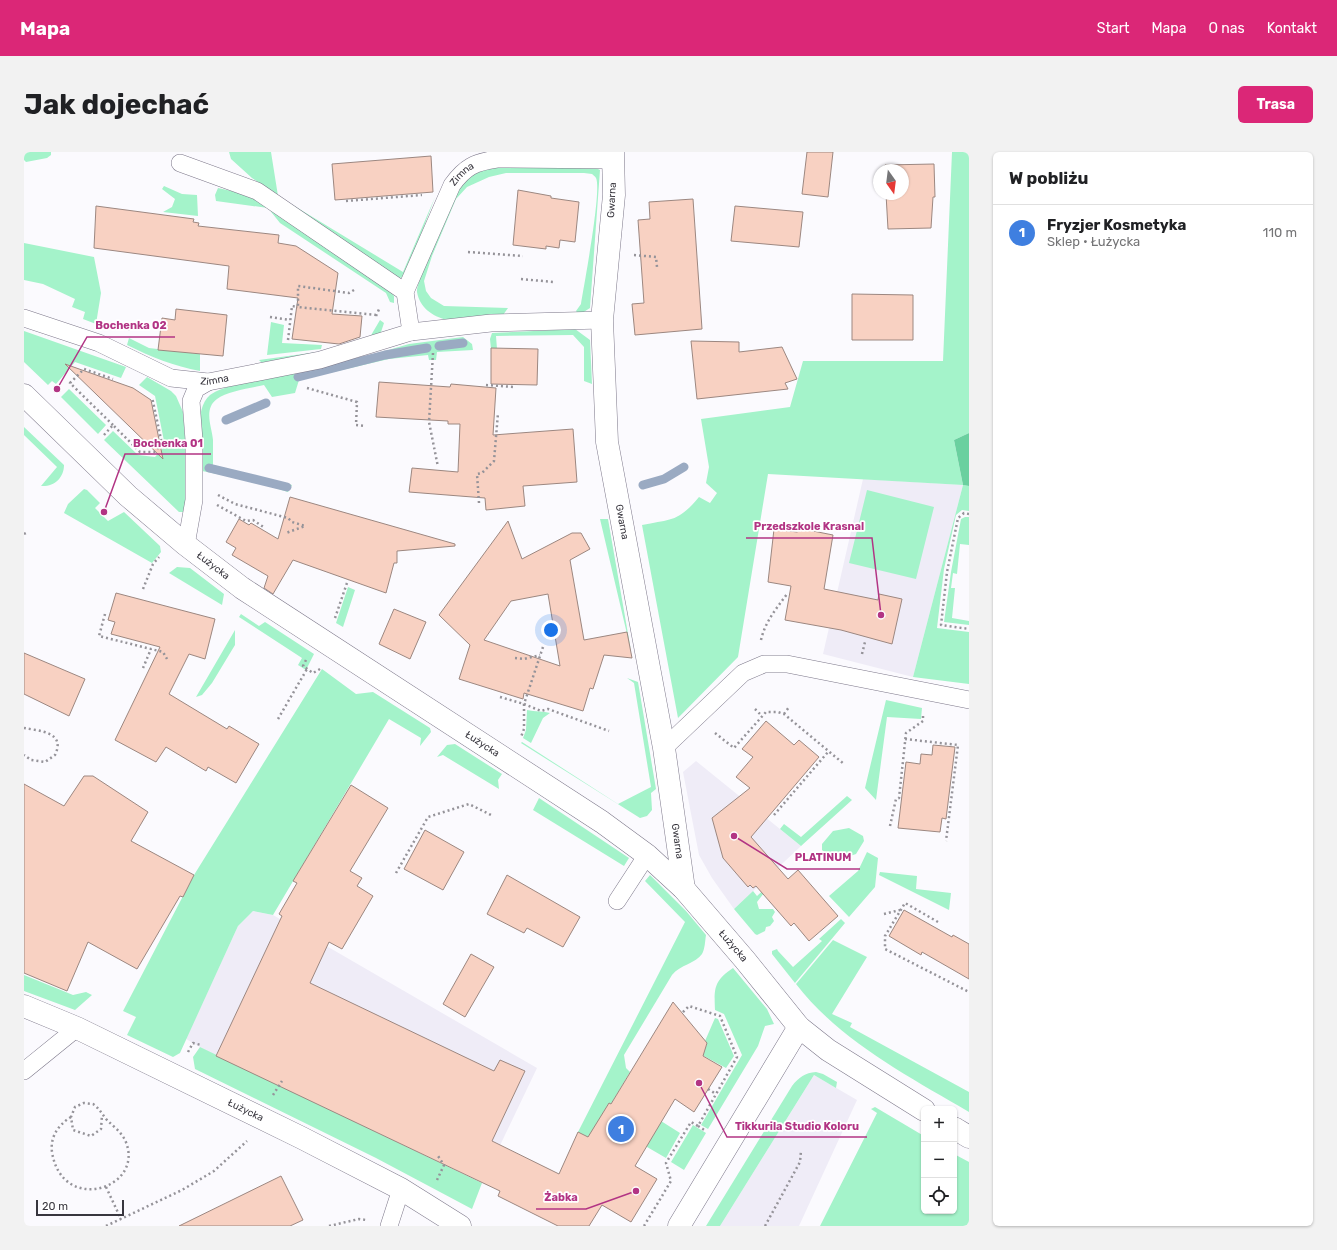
<!DOCTYPE html>
<html lang="pl">
<meta charset="utf-8">
<style>
:root{--surface:#fff;--page:#f2f2f2;--text:#202124;--muted:#757577;--line:#e0e0e0;--accent:#db2777}
body{margin:0;font-family:Rubik,sans-serif;background:var(--page);color:var(--text)}
.controls{position:absolute;right:12px;bottom:12px;display:grid;overflow:hidden;border-radius:6px;box-shadow:0 1px 3px #0004}
.controls button{width:36px;height:36px;display:grid;place-items:center;padding:0;border:0;border-bottom:1px solid var(--line);background:var(--surface);color:var(--text);font:20px sans-serif}
.compass{position:absolute;left:849px;top:12px;width:36px;height:36px;border-radius:50%;background:var(--surface);box-shadow:0 1px 3px #0004;rotate:166deg}
.scale{position:absolute;left:12px;bottom:10px;width:88px;box-sizing:border-box;padding-left:4px;border:2px solid #38363e;border-top:0;font-size:11px;line-height:14px;white-space:nowrap;color:#38363e;-webkit-text-stroke:3px #fff;paint-order:stroke}
.you{position:absolute;left:527px;top:478px;width:14px;height:14px;margin:-10px;border:3px solid #fff;border-radius:50%;background:#1a73e8;box-shadow:0 0 0 6px #1a73e833}
.badge{display:grid;place-items:center;width:26px;height:26px;border-radius:50%;background:var(--accent);color:#fff;font-size:13px;font-weight:700}
.pin{position:absolute;translate:-50% -50%;border:2px solid #fff;box-shadow:0 1px 4px #0006}
.list{margin:0;padding:0;list-style:none}
h2{display:flex;justify-content:space-between;align-items:center;height:52px;margin:0;padding:0 16px;font-size:17px}
h2 small{font-size:13px;font-weight:400;color:var(--muted)}
.list li{display:grid;grid-template-columns:26px 1fr auto;gap:12px;align-items:center;box-sizing:border-box;height:56px;padding:0 16px;border-top:1px solid var(--line)}
.list b{display:block;font-size:15px;white-space:nowrap}
.list p{margin:0;font-size:13px;white-space:nowrap;color:var(--muted)}
.list em{font-size:13px;font-style:normal;color:var(--muted)}
.icon{flex:none;width:22px;height:22px;fill:none;stroke:currentColor;stroke-width:2;stroke-linecap:round;stroke-linejoin:round}
.map{position:relative;flex:none;width:945px;height:1074px;overflow:hidden;border-radius:6px}
header{display:flex;align-items:center;gap:24px;box-sizing:border-box;height:56px;padding:0 20px;background:var(--accent);color:#fff}
header strong{font-size:19px}
nav{display:flex;gap:22px;margin-inline-start:auto;font-size:14px}
.intro{display:flex;align-items:center;justify-content:space-between;box-sizing:border-box;height:96px;padding:0 24px}
h1{margin:0;font-size:28px}
.button{padding:10px 18px;border-radius:6px;background:var(--accent);color:#fff;font-size:14px;font-weight:700}
main{display:flex;gap:24px;padding:0 24px}
aside{flex:1;background:var(--surface);border-radius:6px;box-shadow:0 1px 3px #0004}
.map>svg:first-child{display:block}
.built{fill:#efecf7}
.green{fill:#a4f3ca}
.forest{fill:#6ad09f}
.lines{fill:none;stroke-linecap:round;stroke-linejoin:round}
.stream{stroke:#9aaac2;stroke-width:9}
.building{fill:#f8d1c2;stroke:#9c8780;fill-rule:evenodd}
.lane-casing{stroke:#7d788a;stroke-width:18}
.street-casing{stroke:#7d788a;stroke-width:23}
.secondary-casing{stroke:#7d788a;stroke-width:23}
.path{stroke:#959399;stroke-width:2.5;stroke-dasharray:2 3;stroke-linecap:butt}
.lane{stroke:#fff;stroke-width:17}
.street{stroke:#fff;stroke-width:22}
.secondary{stroke:#fff;stroke-width:22}
.labels{text-anchor:middle;dominant-baseline:central;stroke-width:3.5;stroke-linejoin:round;paint-order:stroke}
.street-label{font-size:10px;fill:#38363e;stroke:#fff}
.leader{fill:none;stroke:#b23484;stroke-width:1.5}
.callout-dot{fill:#b23484;stroke:#fff;stroke-width:1.5}
.callout-label{font-size:11px;text-anchor:middle;font-weight:bold;fill:#b23484;stroke:#fff;stroke-width:3.5;stroke-linejoin:round;paint-order:stroke}
</style>
<header>
<strong>Mapa</strong>
<nav><a>Start</a><a>Mapa</a><a>O nas</a><a>Kontakt</a></nav>
</header>
<div class="intro"><h1>Jak dojechać</h1><a class="button">Trasa</a></div>
<main>
<div class="map">
<svg width="945" height="1074" viewBox="0 0 945 1074">
<rect width="100%" height="100%" fill="#fbfafe"/>
<path class="built" d="M839,327l100,6 -50,192 -90,-23z
M672,609l105,85 -67,63 -22,-31 -13,-23 -16,-83z
M229,759l20,4 264,153 -55,115 -266,-127 -30,-17 52,-113z
M790,923l43,25 -58,126h-79z"/>
<path class="green" d="M0,0h27v3l-4,3 -21,4 -2,-2z
M205,0h42l7,44 125,76 32,-75 -30,80 -7,1 -146,-100 -21,-19z
M928,0h17v281l-15,7 9,45 6,1v25l-7,-1 -6,5 -12,54 -7,59 32,4v52l-56,-7 50,-192 -195,-11 -30,183 -60,61 -36,-193c30,-6 36,-3 57,-28l11,6 7,-10 -11,-10 3,-16 -8,-48 89,-12 13,-46h140z
M484,15h86l6,3 -10,138 -11,7 -3,-4 5,-7c3,-19 21,-114 15,-126 -1,-2 -3,-3 -4,-4l-8,-1h-78l-17,4 -22,10 -11,12 -24,57 -8,25 2,10 5,7 13,8 64,2 -5,7 -56,5c-15,-4 -27,-12 -30,-28 -2,-10 37,-95 45,-107 2,-4 7,-8 11,-11 9,-7 24,-6 35,-7z
M140,34l18,8 15,1 1,21 -35,-4 9,-5 3,-8 -13,-10z
M194,36l27,6 22,11 123,86 4,5v7l-4,-1 -4,-9 -106,-70 -12,-15 -52,-7 -1,-6z
M0,91l70,14 7,36 -5,31 -13,-5 2,-7 -13,-5 3,-8 -32,-15 -19,-4z
M356,168l4,3 -5,15 -19,8 -97,18 -4,-4 80,-11 31,-12z
M247,170l13,3 -2,18 40,2 -1,4 -54,6z
M551,177l15,11 2,44 -8,-3v-34l-11,-12 -77,1 1,13h-6l-1,-10 2,-6z
M0,179l102,36 -5,11 -46,-16 -19,22 -4,-3 -4,4 -24,-23z
M439,185l9,7 1,6 -36,2 -1,8h-7l-1,-5 -39,4 -90,21 -4,13 -23,4 -8,-12c-12,3 -37,6 -47,14 -14,10 -5,28 -4,41 0,9 0,17 0,25l79,20 -4,7 -36,-11 -50,-10c-1,-20 -9,-62 8,-76 7,-5 18,-8 26,-11l118,-24 55,-16z
M105,186l20,10 51,6v17c-26,-5 -49,-14 -73,-26z
M123,225l24,14 5,5 7,16 6,80 -4,20h-6l-75,-72 9,-9 25,24 17,2 10,-11 -10,-50 -16,-11z
M45,237l37,36 -8,9 -37,-37z
M0,275l40,38c0,13 -10,22 -23,21l16,-19 -33,-32z
M60,337l3,1 13,13 -5,5 13,13 16,-9 36,34 1,6 -9,11 -88,-50 4,-9z
M843,338l67,17 -18,72 -67,-16z
M941,365h4v28l-9,-1 -3,30 -4,-1 -2,15h4l-3,30 17,3v4l-25,-3 7,-50 10,-53z
M576,367h8l23,132z
M153,415l13,1 34,26 -2,11 -53,-32z
M324,435l7,3 -12,37 -7,-4z
M217,462l18,12 6,-4 49,32 -8,16 -8,-5 4,-7 -63,-41z
M211,478v15l-23,38 -10,12 -6,2z
M298,517l34,25 17,-2 57,36 1,4 -11,14 1,-8 -32,-19 -116,196 -20,-4 -15,15 -58,127 -7,4 -46,-22 9,-18 -13,-6 71,-136z
M603,526l11,4 18,107 -5,4 1,17 -5,6 -7,2 -119,-75 1,-1 96,62 33,-17 -17,-104z
M862,548l36,8 -1,11 -34,-2 -11,83 -11,-12z
M503,558c8,2 17,1 23,3l-7,5 -12,25 -8,-5 3,-8z
M431,592l47,30 -4,6 1,9 -56,-34 -6,2 10,-12z
M823,644l5,4 -51,46 -21,-17 4,-5 17,13z
M515,646l90,60 -5,8 -91,-56z
M825,676l14,8 1,5 -8,13c-13,5 -23,7 -34,-4v-6l11,-13z
M843,700l11,6 -3,29 -26,30 -20,-21 29,-25z
M856,720l37,4 -1,13 35,4 -2,17 -70,-35z
M626,723l36,36 20,24c-1,6 -1,14 -4,19 -6,9 -22,11 -30,21l-48,80 2,13 4,4 -19,32 -2,-1 -20,35 -11,-6 107,-210 -40,-41z
M745,733l-1,3 -11,14 2,7h14l2,3 -3,5 2,4 -4,5 -4,1 -1,4 -8,4 -2,-1 -21,-25 19,-18 4,5z
M817,767l4,4 -50,60 -23,-29v-3l5,-2 1,2 15,16 29,-26 -3,-2z
M809,788l34,17 -35,57 20,9 -2,4 119,65v20c-61,-36 -129,-71 -173,-128z
M709,816l34,41 7,15 -9,2 -7,20 -50,83 -7,-4 41,-70 -18,-41 -9,-4c-1,-22 -1,-29 18,-42z
M0,823l49,20 13,-3 6,3 -17,15 -51,-19z
M691,866l3,1 16,37 -8,12 -24,-13 5,-11 -2,-3z
M176,895l282,136 -10,26 -96,-51 -181,-89 -2,-12z
M792,920l7,2 14,8 -1,6 -22,-13 -94,151h-14l86,-140c7,-9 13,-13 24,-14z
M851,955l49,29v75h30v-57l15,8v64h-149l57,-113 -6,-4z
M637,969l19,12 -14,25 -31,-18z
M669,973l13,8 -22,37 -13,-8z"/>
<path class="forest" d="M945,281v53l-6,-1 -9,-45z"/>
<g class="lines">
<path class="stream" d="M415,194l24,-3
M274,225l87,-22 42,-7
M202,268l40,-17
M185,316l78,19
M619,333l21,-6 20,-12"/>
</g>
<path class="building" d="M783,0h26l-5,45 -26,-3z
M407,4l2,36 -98,8 -3,-36z
M910,12l1,33h-2l-2,31 -43,1 -2,-35h17v-24h-18v-5z
M494,38l33,6v2l28,4 -4,40 -15,-2 -1,8 -13,-2v3l-33,-4z
M669,47l9,130 -67,6 -3,-31 12,-1 -6,-83 12,-1 -1,-17z
M72,54l98,13 -1,3 6,1 -1,3 81,9 -1,8 18,3 42,27 -6,41 30,2 -2,21 -21,7 -47,-5 6,-41 -71,-9 2,-23 -135,-18z
M711,54l68,6 -4,35 -68,-6z
M828,142l61,1v45h-61z
M152,157l51,6 -4,41 -65,-6 4,-32 13,2z
M667,189l48,1v10l43,-5 15,32 -12,4 3,6 -91,10z
M467,196l47,1 -1,36 -46,-1z
M41,212l68,24 18,12 12,59z
M355,230l71,5 1,-3 45,4 -3,47 80,-6 4,53 -54,4 2,20 -39,4 -1,-12 -76,-6 3,-24 46,4 2,-48h-12v-3l-72,-4z
M266,345l165,47v2l-58,5v12h-3l-8,30 -93,-33 -20,34 -9,-6 4,-12 -36,-21 4,-7 -10,-6 13,-23 10,6 2,-2 27,16z
M484,369l14,38 50,-26h9l9,16 -20,11 14,80 43,-8 5,26 -28,-3 -11,34 -3,-1 -7,23 -59,-18 -1,6 -64,-20 11,-34 -31,-30zM524,442l12,72 -76,-26 27,-39z
M750,377l23,3 6,-3 30,6 -9,54 54,11 1,-6 23,5 -10,45 -51,-14 -56,-10 6,-34 -23,-4z
M92,441l99,26 -10,40 -16,-5 -20,40 58,35 2,-3 30,18 -23,39 -28,-16 -2,4 -40,-24 -10,15 -41,-22 45,-93 -49,-13 4,-12 -7,-2z
M370,457l32,13 -16,37 -31,-15z
M0,501l61,26 -16,37 -45,-22z
M742,569l28,24 5,-5 20,17 -68,80 37,42 10,-9 40,46 -29,25 -15,-18 -3,3 -35,-40 -3,2 -3,-3 -2,2 -25,-29 -11,-40 38,-30 -14,-11 17,-20 -11,-8z
M909,593l22,2 -9,72 -4,-1 -2,14 -42,-4 8,-66 14,2 1,-10 11,1z
M60,624h9l55,36 -17,29 63,34 -11,22 -3,-1 -43,73 -49,-27 -21,49 -43,-18v-189l40,22z
M327,633l37,23 -38,63 12,7 -5,8 16,10 -31,53 -13,-7 -19,41 184,88 6,-11 25,11 -33,70 67,33 19,-42 10,5 21,-34 2,1 62,-102 34,41 -4,13 19,11 -28,45 -19,-13 -40,67 22,13 -26,43 -29,-17 -13,21h-31l-60,-30 2,-5 -284,-135 66,-140 -3,-2 18,-31 -4,-2z
M401,678l39,22 -21,38 -39,-21z
M483,723l73,42 -17,30 -36,-19 -3,5 -37,-19z
M880,758l48,27 1,-2 16,9v35l-47,-27 -1,3 -32,-19z
M447,802l23,13 -29,50 -22,-13z
M257,1024l22,44 -13,6h-111z"/>
<g class="lines">
<defs>
<g id="lane">
<path d="M156,11l77,28 148,101"/>
<path id="s1" d="M0,166l75,25 72,35 37,4 112,-22 91,-28 80,-9 111,-3"/>
<path id="s2" d="M387,180l-6,-40 47,-107c13,-18 23,-23 45,-26l116,1"/>
<path d="M162,393l8,-45v-60l-3,-39 5,-12 12,-7"/>
<path d="M640,596l79,-75 21,-9h23l182,36"/>
<path d="M593,749l30,-46"/>
<path d="M0,919l53,-43"/>
<path d="M365,1074l12,-37"/>
</g>
<g id="street">
<path id="s3" d="M589,0l1,43 -12,125 5,122 57,306 20,141"/>
<path id="s4" d="M0,854l53,22 225,110 99,51 59,37"/>
<path d="M655,1074l120,-199"/>
</g>
<g id="secondary">
<path id="s5" d="M0,243l104,101 58,49 56,43 360,234 45,33 37,34 61,71 54,67 29,23 96,60"/>
<path d="M930,976l15,9"/>
</g>
</defs>
<use href="#lane" class="lane-casing"/>
<use href="#street" class="street-casing"/>
<use href="#secondary" class="secondary-casing"/>
<path class="path" d="M322,49l76,-6
M444,100l55,4
M610,103l22,2 1,10
M497,127l32,3
M330,138l-5,3 -51,-7v21l78,8
M352,164l4,-9
M246,165l20,3
M104,178l2,-5
M264,188l4,-34 6,1
M409,201l-4,69 9,45
M462,233l28,2
M283,236l50,14 -1,23 9,1
M89,273l-43,-42 14,-14 29,10
M80,283l9,-10 27,27h14l8,-8 -10,-47
M194,343l17,9 53,14 4,4 13,4 -19,7
M455,351l-2,-29 5,-1 12,-12 4,-48
M193,353l29,16 7,-1 12,8
M945,362l-5,-1 -6,5 -11,54 -6,53 28,4
M0,382l4,-2
M119,437l10,-25 6,-7
M81,462l-6,22 64,16 4,7
M311,466l13,-38
M737,488c4,-18 15,-31 26,-46
M519,495l-19,57 17,7 7,-2 61,22
M838,502l3,-12
M491,506l9,1 16,-4
M282,508l-3,6 10,7 7,-4
M119,516l8,-19
M476,545l24,7v25l-3,8
M731,557l7,7
M760,562l5,-7
M254,567l29,-50
M0,576c16,3 42,4 31,27l-10,7 -14,-2 -7,-5
M691,581l19,15 32,-36h12l6,2 60,50
M881,587l53,6 -12,96
M750,663l54,-63
M866,674l6,-27 3,-1 7,-65 17,-12v-7
M372,721l32,-56 41,-13 24,12
M860,762l16,-4
M914,770l-33,-19 -20,33v13l84,43
M164,900l5,-9 8,2
M684,937l8,5
M249,943l9,-14
M47,965c-13,8 -21,20 -19,35 10,64 95,36 73,-12 -4,-8 -12,-14 -18,-20 -5,-6 -8,-12 -14,-16l-9,-1 -9,4 -4,10 2,13 18,6 10,-7 1,-14
M674,974l8,5
M413,1028l7,-15 -6,-9
M82,1035l15,32
M82,1074l76,-36 32,-19 33,-30
M305,1074l30,-7 7,1
M620,1074l27,-45 -5,-18 25,-41 7,4 39,-69 -17,-41 -31,-10 -7,7
M741,1074l35,-64 1,-11"/>
<use href="#lane" class="lane"/>
<use href="#street" class="street"/>
<use href="#secondary" class="secondary"/>
</g>
<g class="labels">
<g class="street-label">
<text stroke="none"><textPath href="#s2" startOffset="172">Zimna</textPath></text>
<text transform="translate(588 48) rotate(-87)">Gwarna</text>
<text stroke="none"><textPath href="#s1" startOffset="203">Zimna</textPath></text>
<text stroke="none"><textPath href="#s3" startOffset="372">Gwarna</textPath></text>
<text stroke="none"><textPath href="#s5" startOffset="255">Łużycka</textPath></text>
<text stroke="none"><textPath href="#s5" startOffset="578">Łużycka</textPath></text>
<text stroke="none"><textPath href="#s3" startOffset="696">Gwarna</textPath></text>
<text stroke="none"><textPath href="#s5" startOffset="902">Łużycka</textPath></text>
<text stroke="none"><textPath href="#s4" startOffset="245">Łużycka</textPath></text>
</g>
</g>
<path class="leader" d="M33 237L63 185H151M80 360L101 302H187M857 463L848 386H722M710 684L763 717H836M675 931L703 985H843M612 1039L562 1057H512"/>
<g class="callout-dot">
<circle cx="33" cy="237" r="4"/>
<circle cx="80" cy="360" r="4"/>
<circle cx="857" cy="463" r="4"/>
<circle cx="710" cy="684" r="4"/>
<circle cx="675" cy="931" r="4"/>
<circle cx="612" cy="1039" r="4"/>
</g>
<g class="callout-label">
<text x="107" y="177">Bochenka 02</text>
<text x="144" y="295">Bochenka 01</text>
<text x="785" y="378">Przedszkole Krasnal</text>
<text x="799" y="709">PLATINUM</text>
<text x="773" y="978">Tikkurila Studio Koloru</text>
<text x="537" y="1049">Żabka</text>
</g>
</svg>
<div class="controls">
<button>+</button>
<button>−</button>
<button><svg class="icon" aria-label="locate" viewBox="0 0 24 24"><circle cx="12" cy="12" r="6"/><path d="M12 2v4M12 18v4M2 12h4M18 12h4"/></svg></button>
</div>
<svg class="compass" viewBox="-18 -18 36 36"><path d="M0-13l5 13h-10z" fill="#e53935"/><path d="M0 13l5-13h-10z" fill="#757577"/></svg>
<div class="scale">20 m</div>
<div class="you"></div>
<div class="pin badge" style="left:597px;top:977px;background:#3f7fe0">1</div>
</div>
<aside>
<h2>W pobliżu<small></small></h2>
<ul class="list">
<li><span class="badge" style="background:#3f7fe0">1</span><div><b>Fryzjer Kosmetyka</b><p>Sklep · Łużycka</p></div><em>110 m</em></li>
</ul>
</aside>
</main>
